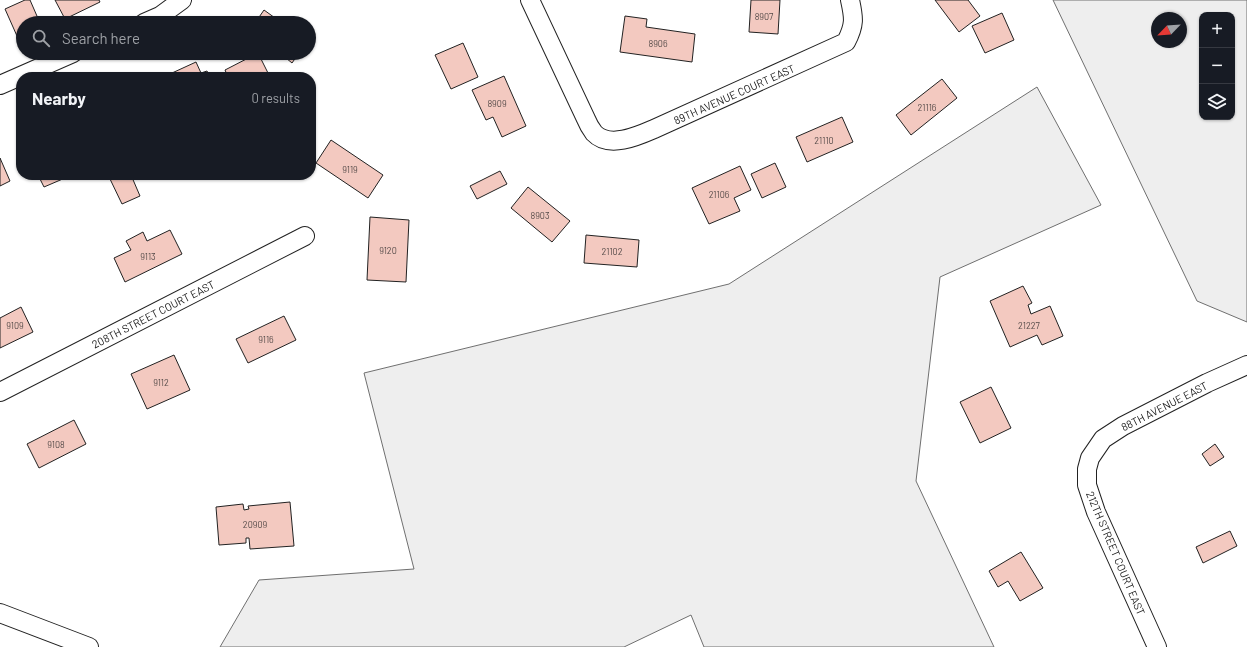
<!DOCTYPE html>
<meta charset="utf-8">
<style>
:root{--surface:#171b24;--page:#20242c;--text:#f1f3f6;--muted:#9ea1a6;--line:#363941}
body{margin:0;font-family:Barlow,sans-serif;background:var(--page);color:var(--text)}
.controls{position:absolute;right:12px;top:12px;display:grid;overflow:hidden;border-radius:8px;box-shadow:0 1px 3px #0004}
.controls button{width:36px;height:36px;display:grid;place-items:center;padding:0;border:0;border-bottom:1px solid var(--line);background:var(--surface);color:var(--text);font:20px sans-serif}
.compass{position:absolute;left:1151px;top:12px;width:36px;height:36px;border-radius:50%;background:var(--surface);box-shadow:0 1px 3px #0004;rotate:245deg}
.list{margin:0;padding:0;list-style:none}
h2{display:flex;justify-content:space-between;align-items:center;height:52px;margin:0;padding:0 16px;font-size:17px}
h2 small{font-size:13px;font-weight:400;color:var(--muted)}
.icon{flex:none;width:22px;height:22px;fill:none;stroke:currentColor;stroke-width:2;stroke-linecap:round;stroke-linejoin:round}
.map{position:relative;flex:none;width:1247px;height:647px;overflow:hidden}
.search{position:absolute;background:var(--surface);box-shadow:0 1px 3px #0004;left:16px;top:16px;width:300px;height:44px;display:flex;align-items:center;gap:10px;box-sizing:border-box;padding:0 14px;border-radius:22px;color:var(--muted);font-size:15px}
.panel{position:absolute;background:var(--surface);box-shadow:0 1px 3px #0004;left:16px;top:72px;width:300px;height:108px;border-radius:16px}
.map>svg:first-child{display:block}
.green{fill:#eee;stroke:#6f6f6f;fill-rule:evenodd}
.building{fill:#f3c9c0;stroke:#222}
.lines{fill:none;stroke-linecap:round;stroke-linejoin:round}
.minor-casing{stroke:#222;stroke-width:20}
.minor{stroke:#fff;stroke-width:18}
.labels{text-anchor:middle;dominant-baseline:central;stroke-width:3;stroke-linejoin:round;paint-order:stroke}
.number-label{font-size:9px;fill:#564c4a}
.street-label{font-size:11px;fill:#222;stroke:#fff}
</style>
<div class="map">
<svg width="1247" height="647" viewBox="0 0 1247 647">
<rect width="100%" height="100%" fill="#fff"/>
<path class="green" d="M1053,0h194v322l-50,-21zM1202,15h30v102h-30zM1157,18h24v24h-24z
M1037,87l64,118 -161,72 -24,204 78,166h-290l-13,-32 -67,32h-404l39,-67 155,-11 -50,-196 365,-89z"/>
<path class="building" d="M25,0h5l10,23h-17v21l-2,1 -16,-36z
M55,0h44l1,2 -35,17z
M751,0h29l-2,34 -29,-2z
M935,0h33l12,16 -21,16z
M264,10l18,13h-27z
M1002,13l12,27 -29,13 -13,-27z
M625,16l22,3 -1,8 49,7 -3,28 -72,-10z
M463,43l15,34 -27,12 -16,-34z
M258,53l12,24h-42l-3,-7z
M280,53h19l-7,10z
M196,62l5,11 6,-2 3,6h-36l-2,-4z
M504,76l22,50 -24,11 -9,-20 -7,3 -14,-30z
M942,79l15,19 -46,37 -15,-20z
M842,117l11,25 -46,20 -11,-25z
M331,140l52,35 -15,23 -52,-35z
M0,158l10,23 -10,5z
M775,163l11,24 -24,11 -11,-24z
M740,166l11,24 -17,8 6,13 -31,13 -17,-36z
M500,171l7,13 -30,15 -7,-13z
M38,175h34l-28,12z
M119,175h12l9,21 -18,8 -12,-25z
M528,187l42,34 -18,21 -41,-34z
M370,217l39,3 -3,62 -39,-2z
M170,230l12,24 -57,28 -11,-24 17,-8 -5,-9 17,-9 4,9z
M586,235l53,5 -2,27 -53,-4z
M1023,286l9,17 -4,2 3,9 19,-8 13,30 -21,9 -5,-10 -27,12 -20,-46z
M21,307l12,25 -33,16v-30z
M284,316l12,24 -48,23 -12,-24z
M174,355l16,35 -43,19 -16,-35z
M991,387l20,41 -31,15 -20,-41z
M74,420l12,24 -47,24 -12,-24z
M1215,444l9,13 -14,9 -8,-12z
M290,502l4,44 -44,3 -1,-11h-3v5l-27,2 -3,-38 27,-3 1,6 5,-1 -1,-3z
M1230,531l7,15 -34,17 -7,-16z
M1021,552l22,36 -23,13 -12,-20 -10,6 -9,-16z"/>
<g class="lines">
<defs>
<path id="minor" d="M530,0l56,119c2,5 5,10 8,14 15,16 44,3 60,-4l192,-87c9,-17 8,-24 4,-42
M144,23l16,-7 22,-16
M0,85l73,-32
M0,392l305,-156
M0,613l89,34
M1157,647l-61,-135 -9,-27v-16l3,-11 13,-19 20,-13 84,-43 40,-18"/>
</defs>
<use href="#minor" class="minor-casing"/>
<use href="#minor" class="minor"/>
</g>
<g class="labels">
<g class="number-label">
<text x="764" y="16">8907</text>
<text x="658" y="43">8906</text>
<text x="497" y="103">8909</text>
<text x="927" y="107">21116</text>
<text x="824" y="140">21110</text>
<text x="350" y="169">9119</text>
<text x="719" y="194">21106</text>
<text x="540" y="215">8903</text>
<text x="388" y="250">9120</text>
<text x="612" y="251">21102</text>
<text x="148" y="256">9113</text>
<text x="15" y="325">9109</text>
<text x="1029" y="325">21227</text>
<text x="266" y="339">9116</text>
<text x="161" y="382">9112</text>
<text x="56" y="444">9108</text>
<text x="255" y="524">20909</text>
</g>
<g class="street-label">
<text transform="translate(734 94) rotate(-24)">89TH AVENUE COURT EAST</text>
<text transform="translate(153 314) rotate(-27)">208TH STREET COURT EAST</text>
<text transform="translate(1164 406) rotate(-27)">88TH AVENUE EAST</text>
<text transform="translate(1116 553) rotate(67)">212TH STREET COURT EAST</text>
</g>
</g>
</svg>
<div class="controls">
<button>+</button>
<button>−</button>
<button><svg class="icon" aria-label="layers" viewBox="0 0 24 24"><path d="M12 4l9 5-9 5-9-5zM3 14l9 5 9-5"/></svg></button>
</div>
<svg class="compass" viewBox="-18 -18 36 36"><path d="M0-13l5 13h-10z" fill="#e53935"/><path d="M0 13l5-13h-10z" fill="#9ea1a6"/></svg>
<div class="search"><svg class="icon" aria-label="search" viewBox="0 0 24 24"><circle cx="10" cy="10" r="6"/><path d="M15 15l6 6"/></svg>Search here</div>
<section class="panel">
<h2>Nearby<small>0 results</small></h2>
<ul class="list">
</ul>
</section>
</div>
